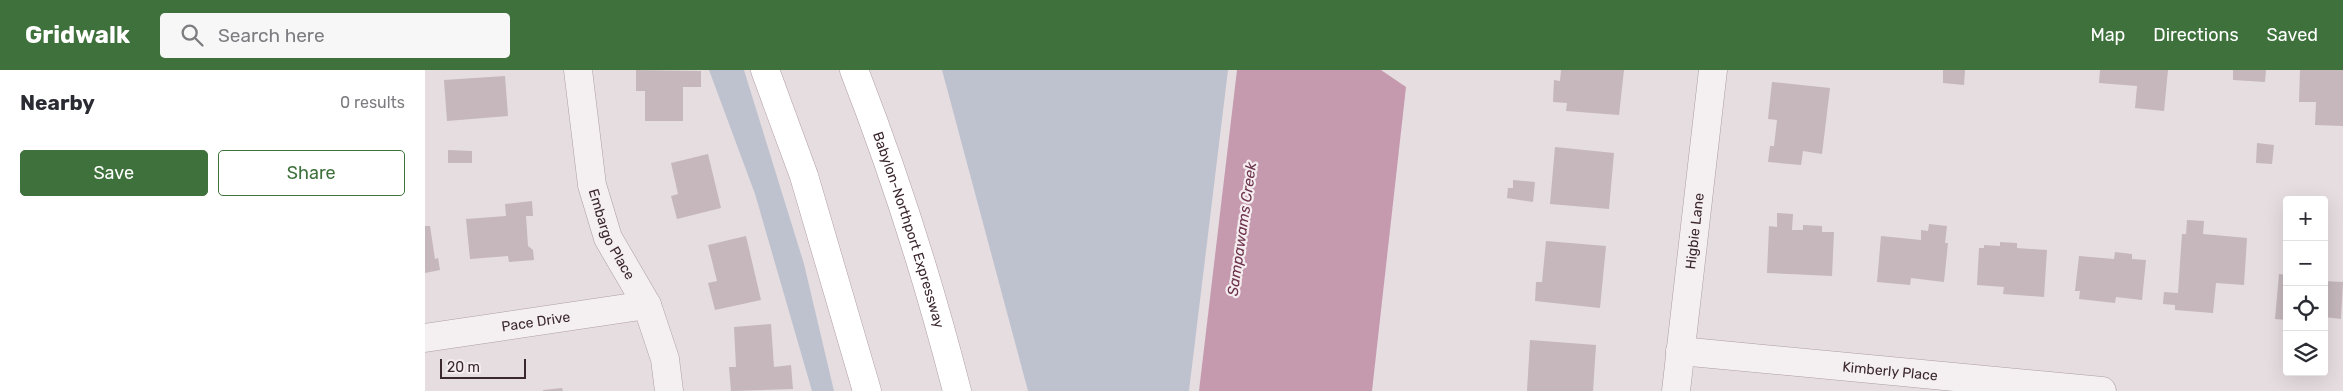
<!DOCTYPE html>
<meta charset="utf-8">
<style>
:root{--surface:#fff;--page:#f7f7f7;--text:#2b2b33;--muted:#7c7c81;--line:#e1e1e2;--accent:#3f713c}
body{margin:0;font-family:Rubik,sans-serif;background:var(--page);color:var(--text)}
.controls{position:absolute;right:15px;bottom:15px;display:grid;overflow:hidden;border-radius:5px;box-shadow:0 5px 20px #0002}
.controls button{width:45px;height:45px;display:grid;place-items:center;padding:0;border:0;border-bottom:1px solid var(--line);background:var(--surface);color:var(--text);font:25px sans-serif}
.scale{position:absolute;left:15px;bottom:12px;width:86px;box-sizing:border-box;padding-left:5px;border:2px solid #3b272e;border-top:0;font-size:14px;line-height:18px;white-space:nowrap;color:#3b272e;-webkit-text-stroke:4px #f4ecef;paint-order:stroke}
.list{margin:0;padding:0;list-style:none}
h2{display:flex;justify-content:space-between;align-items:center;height:65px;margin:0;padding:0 20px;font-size:21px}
h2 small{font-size:16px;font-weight:400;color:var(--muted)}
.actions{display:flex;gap:10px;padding:15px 20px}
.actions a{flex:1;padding:11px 0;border:1px solid var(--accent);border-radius:5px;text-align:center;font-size:18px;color:var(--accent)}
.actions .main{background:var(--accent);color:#fff}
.icon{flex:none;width:28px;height:28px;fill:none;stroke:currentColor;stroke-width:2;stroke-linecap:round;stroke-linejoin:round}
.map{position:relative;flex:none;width:1918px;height:321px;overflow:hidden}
header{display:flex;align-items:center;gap:30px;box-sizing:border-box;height:70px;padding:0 25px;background:var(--accent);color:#fff}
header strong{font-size:24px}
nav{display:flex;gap:28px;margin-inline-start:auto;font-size:18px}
.search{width:350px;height:45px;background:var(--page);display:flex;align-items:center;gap:12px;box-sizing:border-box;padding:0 18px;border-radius:5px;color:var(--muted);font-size:19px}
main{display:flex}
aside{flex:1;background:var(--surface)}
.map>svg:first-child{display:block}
.green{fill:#bec2cf}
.water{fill:#c599ae}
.building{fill:#c5b7bc}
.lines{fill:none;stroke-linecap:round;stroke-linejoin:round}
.minor-casing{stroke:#ac9fa3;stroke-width:29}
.major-casing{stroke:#b19da5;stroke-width:29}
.minor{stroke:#f4eff1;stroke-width:28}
.major{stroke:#fff;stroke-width:28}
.labels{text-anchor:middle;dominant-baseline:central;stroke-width:4.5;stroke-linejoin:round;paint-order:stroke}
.street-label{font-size:14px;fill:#3b272e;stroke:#f4ecef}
.water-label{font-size:15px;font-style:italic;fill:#6d334d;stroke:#f4ecef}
</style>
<header>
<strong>Gridwalk</strong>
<div class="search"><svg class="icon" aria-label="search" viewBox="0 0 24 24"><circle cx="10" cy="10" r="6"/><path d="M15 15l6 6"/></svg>Search here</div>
<nav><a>Map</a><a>Directions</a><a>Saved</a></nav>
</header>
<main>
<aside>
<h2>Nearby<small>0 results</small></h2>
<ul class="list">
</ul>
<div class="actions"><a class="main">Save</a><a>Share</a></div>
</aside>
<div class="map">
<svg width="1918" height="321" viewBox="0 0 1918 321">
<rect width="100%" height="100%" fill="#e6dde0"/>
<path class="green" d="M284,0h35l60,194 30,127h-22l-57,-197z
M517,0h286l-39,321h-161z"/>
<path class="water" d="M812,0h144l25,17 -34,304h-173z"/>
<path class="building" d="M211,0l65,1v16h-18v34h-38v-30h-9z
M1136,0h63l-5,45 -53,-4 1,-8 -14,-1 1,-22 6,1z
M1518,0h22l-1,15 -21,-2z
M1675,0h68l-4,41 -29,-3 2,-22 -38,-3z
M1808,0h33l-1,12 -32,-2z
M1875,0h43v56l-28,-1 1,-23h-17z
M80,6l3,40 -61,5 -3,-41z
M1347,12l58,6 -8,66 -19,-3 -2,14 -33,-3 2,-16h4l3,-26 -9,-1z
M1832,73l17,2 -2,19 -16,-1z
M1130,77l59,6 -5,56 -59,-5z
M23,80l24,1v12h-24z
M283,84l13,54 -44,11 -6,-23 7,-2 -7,-31z
M1088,110l22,2 -2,20 -26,-4 1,-10h5z
M107,131l1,15h-7l2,30 5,4 1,10 -25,2 -1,-6 -38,3 -4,-40 40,-3 -1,-12z
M1352,143l16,1 -1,16h11v-5l19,1v6h12l-2,44 -65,-3 2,-47 8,1z
M1762,150l17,1 -1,13 44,4 -3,47 -28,-2 -3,30 -38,-3v-5l-12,-1 1,-12 14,1 4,-59h4z
M1504,154l18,2 -2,17h3l-4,39 -33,-4 -1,7 -33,-3 4,-46 40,4v-10l7,1z
M0,156h5l5,33 3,-1 2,12 -15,3z
M321,166l15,64 -46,10 -7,-27 9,-2 -9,-36z
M1121,171l60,5 -6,62 -65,-7 1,-19h6z
M1575,172l17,1v5l30,2 -3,47 -41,-3 1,-7 -27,-2 2,-37h5v-3l16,1z
M1690,182l17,2v5l14,1 -4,40 -26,-3 -1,6 -36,-4 1,-8h-5l4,-35 35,3z
M1854,204l8,1v45l-12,-1z
M1899,211l19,1 -2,37 -17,-2z
M346,254l3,43 17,-2 2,24 -62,2 -2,-24h7l-2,-40z
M1105,270l66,5 -3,46h-66z
M137,318l1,3h-20v-1z"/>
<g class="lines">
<defs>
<g id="minor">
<path id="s1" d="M153,0l14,115 16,53 39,67 18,54 4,32"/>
<path id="s2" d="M0,268l222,-33"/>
<path id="s3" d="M1255,281l422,40"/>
<path id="s4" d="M1251,321l37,-321"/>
</g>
<g id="major">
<path d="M340,0l39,106 63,215"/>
<path id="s5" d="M429,0c41,105 75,212 103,321"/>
</g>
</defs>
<use href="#minor" class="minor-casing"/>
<use href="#major" class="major-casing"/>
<use href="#minor" class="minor"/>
<use href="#major" class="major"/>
</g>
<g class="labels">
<g class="street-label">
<text stroke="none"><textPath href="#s5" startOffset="169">Babylon-Northport Expressway</textPath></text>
<text stroke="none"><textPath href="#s4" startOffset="161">Higbie Lane</textPath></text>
<text stroke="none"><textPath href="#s1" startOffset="169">Embargo Place</textPath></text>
<text stroke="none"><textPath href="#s2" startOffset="112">Pace Drive</textPath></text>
<text stroke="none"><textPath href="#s3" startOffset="211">Kimberly Place</textPath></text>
</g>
<g class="water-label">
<text transform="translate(817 159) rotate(-82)">Sampawams Creek</text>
</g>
</g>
</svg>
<div class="controls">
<button>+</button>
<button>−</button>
<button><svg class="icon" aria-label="locate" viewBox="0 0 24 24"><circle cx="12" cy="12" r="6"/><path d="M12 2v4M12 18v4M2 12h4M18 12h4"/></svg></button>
<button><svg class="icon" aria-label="layers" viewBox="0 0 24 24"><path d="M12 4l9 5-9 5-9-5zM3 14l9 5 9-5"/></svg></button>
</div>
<div class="scale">20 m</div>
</div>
</main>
